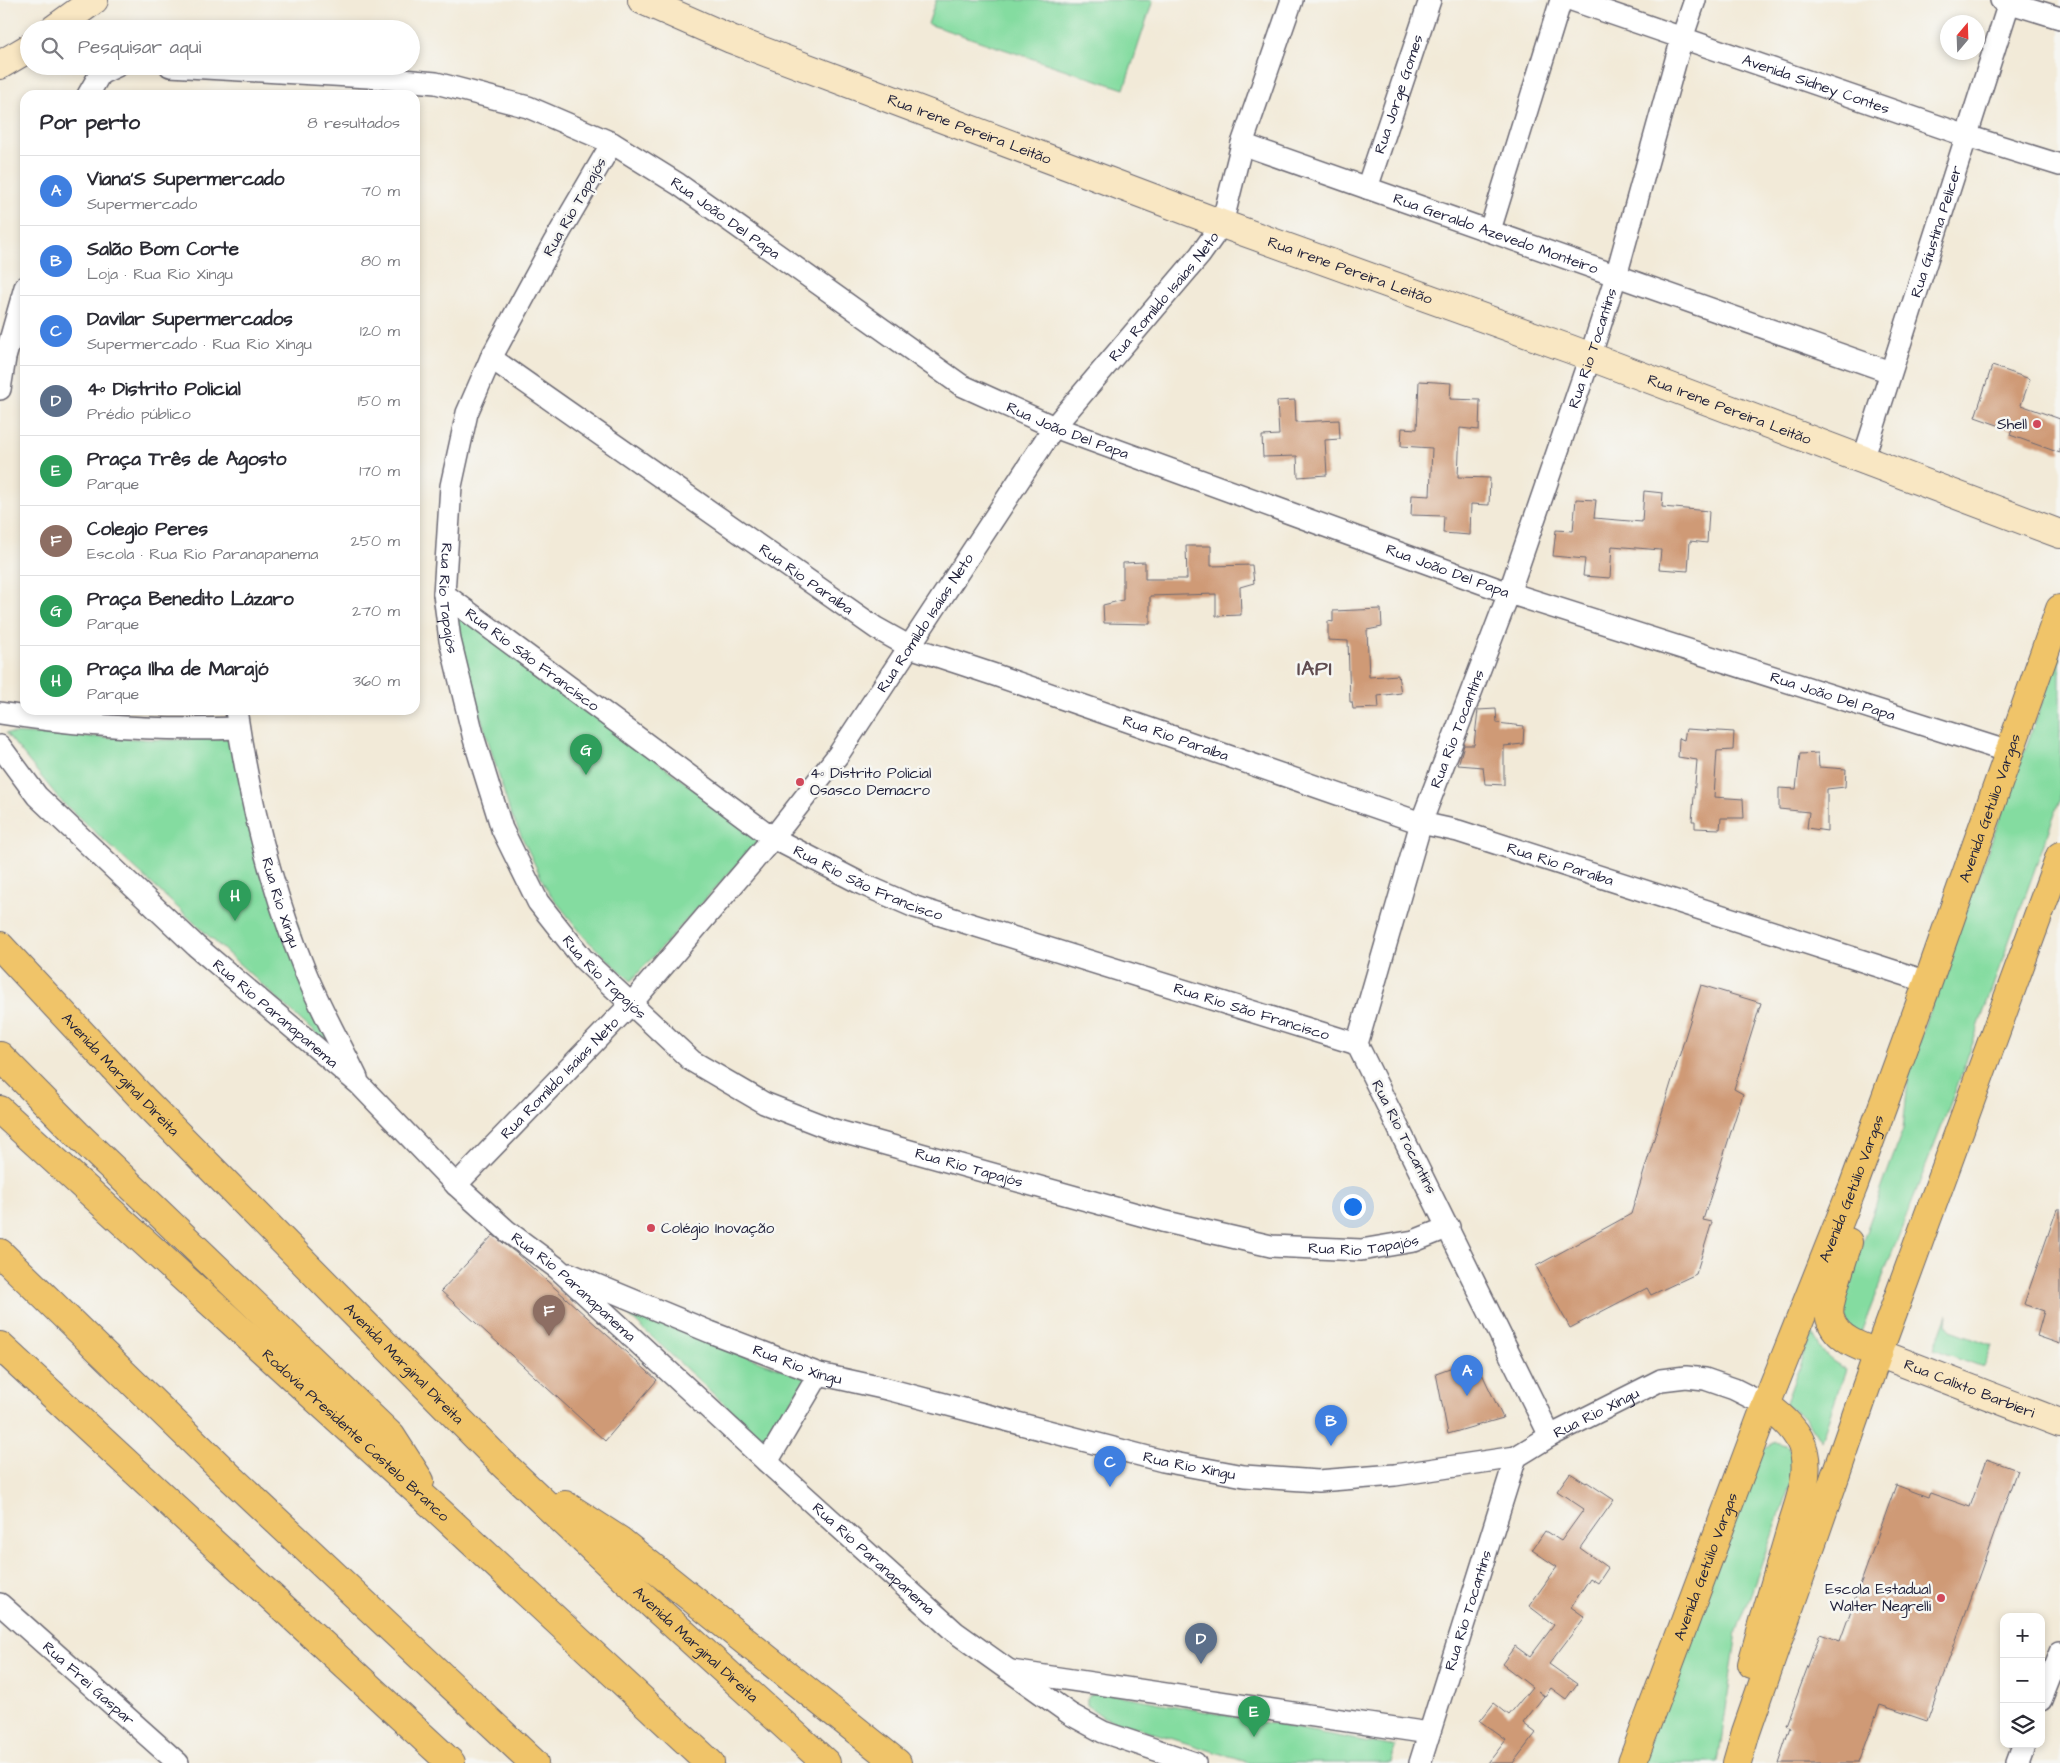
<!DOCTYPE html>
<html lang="pt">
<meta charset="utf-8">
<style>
:root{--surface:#fff;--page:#f2f2f3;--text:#2b2b33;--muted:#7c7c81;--line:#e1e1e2;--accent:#d1495b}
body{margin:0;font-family:"Architects Daughter",sans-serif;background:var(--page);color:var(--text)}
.controls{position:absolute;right:15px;bottom:15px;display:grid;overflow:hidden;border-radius:10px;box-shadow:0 2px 8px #0003}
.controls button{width:45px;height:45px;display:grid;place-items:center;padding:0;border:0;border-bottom:1px solid var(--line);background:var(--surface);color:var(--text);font:25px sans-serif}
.compass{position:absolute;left:1940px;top:15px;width:45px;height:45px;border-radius:50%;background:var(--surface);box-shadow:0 2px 8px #0003;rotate:19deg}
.you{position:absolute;left:1352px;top:1206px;width:18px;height:18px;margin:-12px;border:4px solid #fff;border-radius:50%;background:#1a73e8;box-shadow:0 0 0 8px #1a73e833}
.badge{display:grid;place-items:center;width:32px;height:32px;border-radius:50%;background:var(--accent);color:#fff;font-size:16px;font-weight:700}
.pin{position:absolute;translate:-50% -41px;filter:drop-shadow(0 1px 2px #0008)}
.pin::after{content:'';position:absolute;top:26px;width:18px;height:15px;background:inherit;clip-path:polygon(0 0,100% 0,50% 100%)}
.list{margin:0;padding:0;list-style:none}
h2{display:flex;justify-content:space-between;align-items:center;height:65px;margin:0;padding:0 20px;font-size:21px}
h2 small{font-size:16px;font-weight:400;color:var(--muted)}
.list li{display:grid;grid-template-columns:32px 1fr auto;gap:15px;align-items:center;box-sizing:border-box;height:70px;padding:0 20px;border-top:1px solid var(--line)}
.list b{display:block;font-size:19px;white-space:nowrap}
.list p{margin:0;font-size:16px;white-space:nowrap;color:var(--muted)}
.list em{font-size:16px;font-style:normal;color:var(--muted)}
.icon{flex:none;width:28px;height:28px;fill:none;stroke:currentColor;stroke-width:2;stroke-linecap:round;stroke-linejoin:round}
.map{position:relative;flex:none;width:2060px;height:1763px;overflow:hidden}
.search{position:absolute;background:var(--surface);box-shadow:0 2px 8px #0003;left:20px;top:20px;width:400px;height:55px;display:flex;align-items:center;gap:12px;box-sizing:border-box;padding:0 18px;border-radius:28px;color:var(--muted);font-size:19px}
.panel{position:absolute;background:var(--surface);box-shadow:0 2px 8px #0003;left:20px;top:90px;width:400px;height:625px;border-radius:15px}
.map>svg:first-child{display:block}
.green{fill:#84dca0;stroke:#537f6e}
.building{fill:#cf9a76}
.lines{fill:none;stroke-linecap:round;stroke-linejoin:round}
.street-casing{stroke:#6b6872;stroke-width:24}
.secondary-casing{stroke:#6b6872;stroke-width:30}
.primary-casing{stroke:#6b6872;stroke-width:30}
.highway-casing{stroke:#6b6872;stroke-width:30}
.street{stroke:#fff;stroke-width:21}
.secondary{stroke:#f9e7c3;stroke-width:28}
.primary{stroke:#f0c469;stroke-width:28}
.highway{stroke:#f0c469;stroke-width:28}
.poi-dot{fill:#d1495b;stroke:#f6f6f2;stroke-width:2}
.labels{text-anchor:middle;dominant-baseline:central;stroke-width:5;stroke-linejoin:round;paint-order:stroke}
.street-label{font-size:15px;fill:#22223b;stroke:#f6f6f2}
.poi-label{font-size:15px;fill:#22223b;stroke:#f6f6f2;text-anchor:end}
.district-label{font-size:20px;font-weight:bold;letter-spacing:1px;fill:#5f4c50;stroke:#f6f6f2}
</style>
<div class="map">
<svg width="2060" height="1763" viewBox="0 0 2060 1763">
<rect width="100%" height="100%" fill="#f6f6f2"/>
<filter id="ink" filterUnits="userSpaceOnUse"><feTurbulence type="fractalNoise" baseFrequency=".02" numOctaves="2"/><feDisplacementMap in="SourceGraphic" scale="10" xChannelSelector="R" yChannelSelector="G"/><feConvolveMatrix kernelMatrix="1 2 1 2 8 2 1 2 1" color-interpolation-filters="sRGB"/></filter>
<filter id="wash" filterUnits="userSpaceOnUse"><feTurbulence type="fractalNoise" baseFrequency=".0096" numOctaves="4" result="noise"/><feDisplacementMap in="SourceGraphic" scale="20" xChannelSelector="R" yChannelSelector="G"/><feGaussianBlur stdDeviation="1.12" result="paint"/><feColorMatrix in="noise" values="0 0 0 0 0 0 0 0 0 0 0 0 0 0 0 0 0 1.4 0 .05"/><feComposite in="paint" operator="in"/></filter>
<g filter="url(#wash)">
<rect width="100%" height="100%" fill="#f2ead8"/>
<path class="green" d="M936,0h217l-29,89 -196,-65z
M451,606l309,233 -129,142 -45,-42 -39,-49 -37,-78 -51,-166z
M2060,654v145l-104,290 -96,246 -6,-4 -8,-10 -2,-16 8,-34 51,-142 6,-57 43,-124z
M6,733l159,7 73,-2 101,317 -278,-254z
M623,1310l183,68 -41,64z
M1947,1314l-1,10 5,6 41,15 -9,22 -49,-18z
M1812,1332c10,20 14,27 34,37l-25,72 -15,-23 -21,-13z
M1776,1442l12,4 8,23 -59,163 -19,131h-77l115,-306 10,-10z
M1101,1692l295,55 -4,16h-142l-147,-46 -16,-12v-6l3,-4z"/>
<g id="blocks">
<path class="building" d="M1992,366l38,13 -9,26 39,14v34l-50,-18 2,-5 -37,-13z
M1419,381l32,2 -1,16 30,1 -1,30 -19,-2 -2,49 32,1 -1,27 -18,-1 -1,31 -27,-2 1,-17 -33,-1 1,-20 18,1 2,-48 -31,-2 1,-18 15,1z
M1295,400l1,22 43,-2 1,19 -15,1 2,35 -29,2 -1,-21 -34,1 -1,-21 17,-1 -2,-34z
M1644,491l19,2 -1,14 47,4 -2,32 -17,-2 -2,30 -29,-2 2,-19 -49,-4 -2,32 -27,-2 2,-17 -32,-3 3,-26 17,1 3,-32 20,1 -2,18 48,4z
M1186,546h25v20l41,-1 2,18 -14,4 1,28 -25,1v-22l-66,2v28l-46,-1 -1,-18 20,-5v-37l22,-1v17h42z
M1381,609l1,18 -15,3 2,47 29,-2 3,18 -23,3 1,12 -26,1 -1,-7h-2l-2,-61 -20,-1v-19l5,1v-11z
M1496,709l1,14 27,3 -1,18 -19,2v39l-19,-1 -2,-17 -25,-2 6,-20h10l4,-35z
M1686,729l48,3 -1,18 -16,1 -3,46 29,2 1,19h-23l-1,11 -25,-1v-7h-3l5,-61 -19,-3 1,-19 5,2z
M1818,753l1,14 27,2 -1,18 -18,2v42l-20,-3 2,-16 -30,-3v-21l17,1 4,-35z
M1701,985l60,18 -27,86 9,5 -40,126 9,2 -16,52 -45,21 -4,-7 -77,40 -34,-62 95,-52z
M2057,1209h3v135l-23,-8 7,-25 -20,-7z
M493,1235l23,18 141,127 -52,61 -164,-150z
M1475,1359l28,59 -55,16 -12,-61z
M1987,1459l30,11 -90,251 -47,-16 -21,58h-81l12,-36 -4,-2 34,-91 20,7 56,-156 32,12 2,-4 40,14z
M1570,1473l16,10 1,-1 27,18 -34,48 28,20 -10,15 -8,-5 -19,29 14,10 -36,47 28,20 -11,15 -15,-11 -6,8 -7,-5 6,5 -21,27 13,10 -23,30h-25l18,-23 -26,-19 14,-18 15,12 23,-28 -30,-23 13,-18 15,11 24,-32 -25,-19 28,-39 -25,-17 13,-19 16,10 23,-32 -27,-18z"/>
</g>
</g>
<g filter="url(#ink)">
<use href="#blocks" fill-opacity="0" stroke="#6b6872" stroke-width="1"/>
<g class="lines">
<defs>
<g id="street">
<path id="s1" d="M1572,0l395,136 93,29"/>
<path d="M2001,0l59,18"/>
<path id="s2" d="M170,66l198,11 68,6 92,24 84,36 66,41 283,201 93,42 455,166 500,159"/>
<path d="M88,95l12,-21 17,-8"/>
<path id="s3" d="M612,143l-58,99 -63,116 -24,55 -16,73 -7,108 6,46 24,99 28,90 36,73 45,57 109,102 72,42 67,26 331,92 109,25 90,4 53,-9 35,-14"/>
<path id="s4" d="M1242,144l648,228"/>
<path id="s5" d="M1367,188l63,-188"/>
<path d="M1490,230l71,-230"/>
<path id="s6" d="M491,358l385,270 34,19 85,28 426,148 37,8 470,151"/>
<path d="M0,389l5,-31 20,-71"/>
<path id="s7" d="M1863,460l146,-457"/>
<path id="s8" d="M444,594l329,244 89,46 53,23 442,137"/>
<path id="s9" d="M236,710c13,89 35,178 69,261 15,37 35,72 52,107"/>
<path d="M0,713c79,13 158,18 238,15"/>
<path id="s10" d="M0,746l37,50 159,150 163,138 97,101 51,46 50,37 210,194 188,170 115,82 33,18 92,31"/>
<path id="s11" d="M456,1185l174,-180 143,-167 65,-83 216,-328 146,-172 22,-31 20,-80 50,-144"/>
<path id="s12" d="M570,1274l140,58 109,42 68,15 276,72 81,15 74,5 77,-6 121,-18 34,-21 111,-56 25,-3 19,2 29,10 32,16"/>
<path id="s13" d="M1550,1436l-193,-392 64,-221 88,-230 81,-236 26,-81 66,-238 13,-38"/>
<path d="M767,1462l52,-88"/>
<path id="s14" d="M0,1604l178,159"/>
<path d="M1011,1671l418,62"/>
<path d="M2041,1700l19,-48"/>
<path id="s15" d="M1420,1763l96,-306"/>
<path d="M2017,1763l7,-19"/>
</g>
<g id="secondary">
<path id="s16" d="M642,0l89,39 122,46 369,139 348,125 490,185"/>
<path d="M54,29l40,-29"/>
<path d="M0,65l29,-17"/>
<path id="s17" d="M1878,1353l182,70"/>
</g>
<g id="primary">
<path d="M1848,1242c-4,16 -22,62 -18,76 6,21 30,29 48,35"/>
<path d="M1752,1664c12,-45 26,-90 39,-135 7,-25 19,-51 13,-77 -4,-20 -22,-35 -38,-47"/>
<path id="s18" d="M1632,1763l134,-358 87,-218 75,-205 132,-373"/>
<path d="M1737,1763l9,-31 132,-379 182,-497"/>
</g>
<g id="highway">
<path id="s19" d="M0,946l143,153 360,365 156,147 167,152"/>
<path d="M0,1056l77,78 314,302 29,45"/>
<path id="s20" d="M0,1110l440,402 270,251"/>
<path d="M0,1253l229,223 305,287"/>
<path d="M0,1346l451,417"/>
<path d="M565,1505l54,35 278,223"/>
</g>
</defs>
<use href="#street" class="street-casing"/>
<use href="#secondary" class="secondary-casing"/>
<use href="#primary" class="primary-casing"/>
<use href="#highway" class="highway-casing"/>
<use href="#street" class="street"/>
<use href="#secondary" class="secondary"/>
<use href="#primary" class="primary"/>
<use href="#highway" class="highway"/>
</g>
</g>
<g class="poi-dot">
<circle cx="2037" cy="424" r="5"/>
<circle cx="800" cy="782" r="5"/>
<circle cx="651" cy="1228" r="5"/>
<circle cx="1941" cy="1598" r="5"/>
</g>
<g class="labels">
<g class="street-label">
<text stroke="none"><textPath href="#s1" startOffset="258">Avenida Sidney Contes</textPath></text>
<text stroke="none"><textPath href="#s5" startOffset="99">Rua Jorge Gomes</textPath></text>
<text stroke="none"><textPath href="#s16" startOffset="352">Rua Irene Pereira Leitão</textPath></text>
<text transform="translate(575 207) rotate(-60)">Rua Rio Tapajós</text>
<text stroke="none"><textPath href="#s2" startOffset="589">Rua João Del Papa</textPath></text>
<text stroke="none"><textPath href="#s7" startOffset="240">Rua Giustina Pelicer</textPath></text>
<text stroke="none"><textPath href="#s4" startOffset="269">Rua Geraldo Azevedo Monteiro</textPath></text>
<text stroke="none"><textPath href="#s16" startOffset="758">Rua Irene Pereira Leitão</textPath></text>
<text stroke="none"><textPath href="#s11" startOffset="1139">Rua Romildo Isaias Neto</textPath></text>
<text stroke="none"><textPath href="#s13" startOffset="1172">Rua Rio Tocantins</textPath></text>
<text stroke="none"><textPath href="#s16" startOffset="1162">Rua Irene Pereira Leitão</textPath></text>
<text stroke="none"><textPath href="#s2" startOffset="994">Rua João Del Papa</textPath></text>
<text stroke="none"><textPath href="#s2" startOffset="1399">Rua João Del Papa</textPath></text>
<text stroke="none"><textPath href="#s6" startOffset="385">Rua Rio Paraíba</textPath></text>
<text stroke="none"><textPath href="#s3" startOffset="494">Rua Rio Tapajós</textPath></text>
<text stroke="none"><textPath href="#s11" startOffset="734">Rua Romildo Isaias Neto</textPath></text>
<text stroke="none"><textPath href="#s8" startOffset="110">Rua Rio São Francisco</textPath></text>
<text stroke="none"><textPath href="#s2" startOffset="1804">Rua João Del Papa</textPath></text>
<text stroke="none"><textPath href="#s13" startOffset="768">Rua Rio Tocantins</textPath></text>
<text stroke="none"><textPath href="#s6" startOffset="790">Rua Rio Paraíba</textPath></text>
<text stroke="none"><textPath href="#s18" startOffset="1020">Avenida Getúlio Vargas</textPath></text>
<text stroke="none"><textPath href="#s6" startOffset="1195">Rua Rio Paraíba</textPath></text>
<text stroke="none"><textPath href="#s8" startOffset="515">Rua Rio São Francisco</textPath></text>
<text stroke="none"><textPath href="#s9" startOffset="198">Rua Rio Xingu</textPath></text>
<text stroke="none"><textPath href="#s3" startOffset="914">Rua Rio Tapajós</textPath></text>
<text stroke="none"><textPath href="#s8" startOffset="920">Rua Rio São Francisco</textPath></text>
<text stroke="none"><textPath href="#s10" startOffset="385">Rua Rio Paranapanema</textPath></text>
<text stroke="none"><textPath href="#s19" startOffset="176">Avenida Marginal Direita</textPath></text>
<text stroke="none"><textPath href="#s11" startOffset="149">Rua Romildo Isaias Neto</textPath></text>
<text transform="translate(1404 1137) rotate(63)">Rua Rio Tocantins</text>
<text stroke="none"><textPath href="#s3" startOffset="1334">Rua Rio Tapajós</textPath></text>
<text stroke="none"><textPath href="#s18" startOffset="615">Avenida Getúlio Vargas</textPath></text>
<text stroke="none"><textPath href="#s3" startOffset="1739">Rua Rio Tapajós</textPath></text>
<text stroke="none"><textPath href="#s10" startOffset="790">Rua Rio Paranapanema</textPath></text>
<text stroke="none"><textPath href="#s19" startOffset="581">Avenida Marginal Direita</textPath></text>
<text stroke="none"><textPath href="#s12" startOffset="245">Rua Rio Xingu</textPath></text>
<text stroke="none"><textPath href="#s17" startOffset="98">Rua Calixto Barbieri</textPath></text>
<text stroke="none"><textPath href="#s12" startOffset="1071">Rua Rio Xingu</textPath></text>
<text stroke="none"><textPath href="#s20" startOffset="482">Rodovia Presidente Castelo Branco</textPath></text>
<text stroke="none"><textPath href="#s12" startOffset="650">Rua Rio Xingu</textPath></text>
<text stroke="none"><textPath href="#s10" startOffset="1195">Rua Rio Paranapanema</textPath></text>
<text stroke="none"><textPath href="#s18" startOffset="210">Avenida Getúlio Vargas</textPath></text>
<text stroke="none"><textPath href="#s15" startOffset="160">Rua Rio Tocantins</textPath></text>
<text stroke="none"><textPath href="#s19" startOffset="986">Avenida Marginal Direita</textPath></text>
<text stroke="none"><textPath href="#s14" startOffset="119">Rua Frei Gaspar</textPath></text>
</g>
<g class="poi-label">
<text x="2027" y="424">Shell</text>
<text x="810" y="773" text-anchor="start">4º Distrito Policial<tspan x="810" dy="17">Osasco Demacro</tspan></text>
<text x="661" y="1228" text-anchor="start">Colégio Inovação</text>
<text x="1931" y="1589">Escola Estadual<tspan x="1931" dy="17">Walter Negrelli</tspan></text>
</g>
<g class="district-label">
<text x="1315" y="669">IAPI</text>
</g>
</g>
</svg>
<div class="controls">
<button>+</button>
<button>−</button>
<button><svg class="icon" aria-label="layers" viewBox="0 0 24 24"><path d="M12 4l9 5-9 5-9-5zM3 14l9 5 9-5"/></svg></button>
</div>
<svg class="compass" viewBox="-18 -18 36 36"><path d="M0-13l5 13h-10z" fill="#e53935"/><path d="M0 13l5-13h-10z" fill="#7c7c81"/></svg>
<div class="you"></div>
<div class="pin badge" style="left:1467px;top:1396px;background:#3f7fe0">A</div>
<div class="pin badge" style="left:1331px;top:1446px;background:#3f7fe0">B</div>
<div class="pin badge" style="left:1110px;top:1487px;background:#3f7fe0">C</div>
<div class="pin badge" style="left:1201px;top:1664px;background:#5c6f8a">D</div>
<div class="pin badge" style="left:1254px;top:1737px;background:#2e9e5b">E</div>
<div class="pin badge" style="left:549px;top:1336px;background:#8d6e63">F</div>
<div class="pin badge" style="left:586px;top:775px;background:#2e9e5b">G</div>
<div class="pin badge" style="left:235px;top:921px;background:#2e9e5b">H</div>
<div class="search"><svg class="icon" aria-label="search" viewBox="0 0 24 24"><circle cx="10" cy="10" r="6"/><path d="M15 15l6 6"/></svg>Pesquisar aqui</div>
<section class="panel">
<h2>Por perto<small>8 resultados</small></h2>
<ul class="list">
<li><span class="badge" style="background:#3f7fe0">A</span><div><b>Viana'S Supermercado</b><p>Supermercado</p></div><em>70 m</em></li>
<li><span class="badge" style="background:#3f7fe0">B</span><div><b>Salão Bom Corte</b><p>Loja · Rua Rio Xingu</p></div><em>80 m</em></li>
<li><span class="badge" style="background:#3f7fe0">C</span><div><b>Davilar Supermercados</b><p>Supermercado · Rua Rio Xingu</p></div><em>120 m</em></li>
<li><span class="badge" style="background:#5c6f8a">D</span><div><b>4º Distrito Policial</b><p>Prédio público</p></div><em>150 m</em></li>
<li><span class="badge" style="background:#2e9e5b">E</span><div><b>Praça Três de Agosto</b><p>Parque</p></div><em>170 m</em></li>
<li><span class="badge" style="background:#8d6e63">F</span><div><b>Colegio Peres</b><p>Escola · Rua Rio Paranapanema</p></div><em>250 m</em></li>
<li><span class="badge" style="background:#2e9e5b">G</span><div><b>Praça Benedito Lázaro</b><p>Parque</p></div><em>270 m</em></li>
<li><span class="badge" style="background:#2e9e5b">H</span><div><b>Praça Ilha de Marajó</b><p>Parque</p></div><em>360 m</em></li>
</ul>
</section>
</div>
